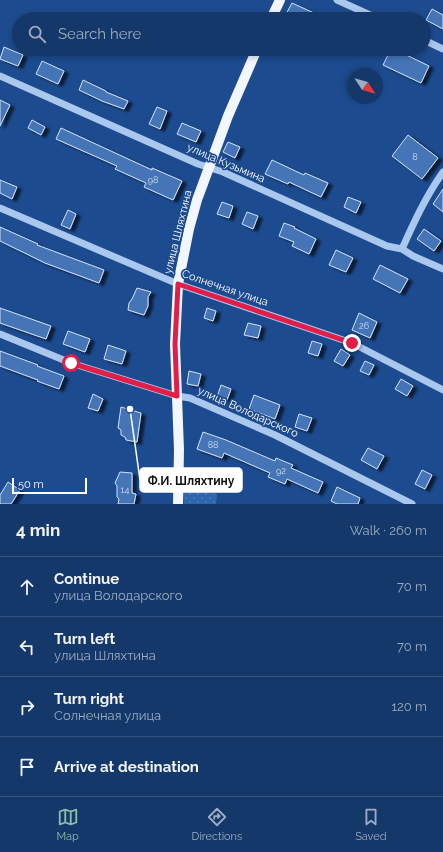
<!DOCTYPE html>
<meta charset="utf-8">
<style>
:root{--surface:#15386b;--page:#224373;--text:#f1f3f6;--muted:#9dacc1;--line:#34527e;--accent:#8abfa5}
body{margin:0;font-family:Raleway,sans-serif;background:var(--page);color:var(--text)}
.compass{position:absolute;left:347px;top:68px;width:36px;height:36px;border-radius:50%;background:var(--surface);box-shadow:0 2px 6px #0003;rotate:126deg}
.scale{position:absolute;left:12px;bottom:10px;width:75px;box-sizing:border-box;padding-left:4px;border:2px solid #fff;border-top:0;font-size:11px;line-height:14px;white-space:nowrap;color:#fff;-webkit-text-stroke:3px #1c4b8f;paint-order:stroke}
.stop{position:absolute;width:12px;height:12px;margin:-9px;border:3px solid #e11d48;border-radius:50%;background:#fff}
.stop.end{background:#e11d48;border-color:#fff;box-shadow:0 1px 4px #0008}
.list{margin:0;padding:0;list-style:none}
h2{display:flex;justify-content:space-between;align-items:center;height:52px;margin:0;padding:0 16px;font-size:17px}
h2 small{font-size:13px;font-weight:400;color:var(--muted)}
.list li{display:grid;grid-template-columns:26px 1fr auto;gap:12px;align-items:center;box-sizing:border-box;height:60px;padding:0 16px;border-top:1px solid var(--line)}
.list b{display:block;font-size:15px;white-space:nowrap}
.list p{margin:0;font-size:13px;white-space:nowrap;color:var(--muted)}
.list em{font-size:13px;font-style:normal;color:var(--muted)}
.icon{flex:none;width:22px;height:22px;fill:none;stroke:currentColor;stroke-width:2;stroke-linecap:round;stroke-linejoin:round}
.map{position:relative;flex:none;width:443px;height:504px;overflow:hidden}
.search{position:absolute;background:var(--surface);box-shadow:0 2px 6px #0003;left:12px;right:12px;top:12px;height:44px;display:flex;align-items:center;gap:10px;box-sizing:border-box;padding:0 14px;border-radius:22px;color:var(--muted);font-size:15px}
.sheet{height:292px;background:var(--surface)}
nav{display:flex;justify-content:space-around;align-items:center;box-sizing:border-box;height:56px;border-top:1px solid var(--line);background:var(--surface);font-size:11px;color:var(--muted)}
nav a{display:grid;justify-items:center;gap:2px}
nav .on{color:var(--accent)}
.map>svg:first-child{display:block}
.garden{fill:url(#garden-dots)}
.building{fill:#4475b7;stroke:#d0e2fa;filter:url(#shadow)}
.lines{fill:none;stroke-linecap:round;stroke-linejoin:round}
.minor{stroke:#aac7ee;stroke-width:7}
.major{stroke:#f1f6ff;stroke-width:10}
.route{stroke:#e11d48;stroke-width:5}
.labels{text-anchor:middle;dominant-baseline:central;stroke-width:3.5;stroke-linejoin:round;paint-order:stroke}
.number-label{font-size:9px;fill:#d0dced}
.street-label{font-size:11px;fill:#fff;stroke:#1c4b8f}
.leader{fill:none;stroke:#fff;stroke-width:1.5}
.callout-dot{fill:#fff;stroke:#1c4b8f;stroke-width:1.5}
.callout{fill:#fff;stroke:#fff;stroke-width:1.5}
.callout-label{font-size:12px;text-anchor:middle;font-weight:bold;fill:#111}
</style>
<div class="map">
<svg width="443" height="504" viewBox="0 0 443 504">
<defs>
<pattern id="garden-dots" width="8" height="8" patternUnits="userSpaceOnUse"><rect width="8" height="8" fill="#2f65ad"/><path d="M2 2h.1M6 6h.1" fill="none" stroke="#4e7cb9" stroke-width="1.8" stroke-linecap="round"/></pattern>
<filter id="shadow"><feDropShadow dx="4.5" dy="2.5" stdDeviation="1" flood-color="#0009"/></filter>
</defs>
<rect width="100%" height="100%" fill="#1c4b8f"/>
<path class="garden" d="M183,489l34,5 -1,10h-32z"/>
<path class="building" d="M292,3l35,16h-36l-6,-3z
M432,9l11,6v14l-17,-9z
M4,47l19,8 -5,11 -18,-7z
M391,49h3l35,17 -8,17 -38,-18z
M42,61l22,10 -6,13 -22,-10z
M83,80l23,11v1l22,9 -4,8 -22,-8 -23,-11z
M0,100l10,5 -10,21z
M157,107l10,4 -7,18 -11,-5z
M32,120l13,7 -4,8 -13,-7z
M182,123l19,8 -5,11 -19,-8z
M61,128l91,42v-2l30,13 -9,19 -29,-13 2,-4 -31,-14 2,-3 -61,-27z
M408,135l30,23 -16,21 -30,-23z
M228,142l12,5 -5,11 -12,-6z
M272,160l32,15 1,-2 23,10 -7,14 -32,-15 -1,2 -23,-10z
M0,180l17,7 -5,12 -12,-6z
M443,189v23l-10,-8z
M348,197l13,5 -5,11 -12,-6z
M222,202l11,4 -4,12 -12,-4z
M68,210l8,4 -6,15 -9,-4z
M247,212l11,4 -5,13 -11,-5z
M284,223l11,4 -1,1 22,11 -7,15 -17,-8 2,-4 -15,-6z
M0,227l38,17 -1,1 67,25 -5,13 -54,-20 -45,-22z
M424,229l17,12 -7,10 -17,-12z
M336,250l17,8 -7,14 -17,-7z
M380,265l28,14 -8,14 -27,-14z
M137,288l14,4 -3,5v9l-4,9 -16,-5 1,-7 3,-4z
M0,308l51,18 -5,13 -46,-16z
M207,308l9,3 -3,10 -9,-3z
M359,313l18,9 -7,16 -18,-8z
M248,323l13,3 -3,12 -14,-3z
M68,331l22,8 -5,13 -22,-8z
M312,341l10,3 -4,12 -10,-3z
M108,345l18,6 -4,13 -18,-5z
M341,349l9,6 -7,11 -9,-5z
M0,351l38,14 -1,1 27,10 -5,13 -22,-8 1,-1 -38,-14z
M365,361l9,4 -5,10 -9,-4z
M189,371l12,3 -3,12 -11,-2z
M401,379l12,7 -6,10 -12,-7z
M221,385l10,4 -4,11 -10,-3z
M93,394l10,5 -5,12 -10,-3z
M254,395l26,10 -5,14 -26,-10z
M121,407l20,6 -4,29 -11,-2 -1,-3 -4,-2v-5l-3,-2z
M299,414l13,4 -5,13 -12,-4z
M203,432l23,8 49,21 1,-3 17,7 -2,3 32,14 -5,11 -31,-14 -2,5 -17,-7 2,-4 -46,-20 -2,5 -25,-9z
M368,448l16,8 -7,13 -16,-9z
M422,470l10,5 -7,14 -10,-5z
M120,472l12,1v20l4,1 -2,10h-16l1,-5 -2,-2v-11l-2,-3z
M8,482l12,8 -9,14h-11v-9z
M337,487l23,11 -2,6h-21l-6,-3z"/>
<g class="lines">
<path class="minor" d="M337,0l42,19
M424,40l19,9
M0,76l198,88 25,8 164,74 15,3 11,7 30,13
M0,208l178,76 174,59 91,47
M402,249c12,-27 24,-53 41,-77
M0,334l71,29 106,33 13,2 85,37 137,69"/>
<path class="major" d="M271,19l9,-19
M178,504l1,-54 -4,-106 3,-60 11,-55 8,-29 31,-84 29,-67"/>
</g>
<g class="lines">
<path class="route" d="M71,363l106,33 -2,-52 3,-60 174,59"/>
</g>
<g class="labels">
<g class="number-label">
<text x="415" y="157">8</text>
<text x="153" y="180">98</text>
<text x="364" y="326">26</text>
<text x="213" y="445">88</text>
<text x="281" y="471">92</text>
<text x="125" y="490">14</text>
</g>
<g class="street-label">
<text transform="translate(226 163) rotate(23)">улица Кузьмина</text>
<text transform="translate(178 232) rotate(-76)">улица Шляхтина</text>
<text transform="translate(225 288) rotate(19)">Солнечная улица</text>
<text transform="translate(248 412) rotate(24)">улица Володарского</text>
</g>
</g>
<path class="leader" d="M130 409L140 480"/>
<circle class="callout-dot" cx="130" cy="409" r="4"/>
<rect class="callout" x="140" y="468" width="102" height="24" rx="4"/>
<g class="callout-label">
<text x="191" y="485">Ф.И. Шляхтину</text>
</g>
</svg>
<svg class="compass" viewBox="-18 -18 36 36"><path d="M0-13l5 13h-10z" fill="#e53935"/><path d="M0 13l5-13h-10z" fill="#9dacc1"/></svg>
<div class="scale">50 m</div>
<div class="stop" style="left:71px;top:363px"></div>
<div class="stop end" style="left:352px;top:343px"></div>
<div class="search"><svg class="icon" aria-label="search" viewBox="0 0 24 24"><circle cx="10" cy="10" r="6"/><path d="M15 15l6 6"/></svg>Search here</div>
</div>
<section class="sheet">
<h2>4 min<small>Walk · 260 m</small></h2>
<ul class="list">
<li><svg class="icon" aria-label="ahead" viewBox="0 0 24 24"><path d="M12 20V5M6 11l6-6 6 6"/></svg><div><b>Continue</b><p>улица Володарского</p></div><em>70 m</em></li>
<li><svg class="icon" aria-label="left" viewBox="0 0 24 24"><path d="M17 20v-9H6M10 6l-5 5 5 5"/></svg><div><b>Turn left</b><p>улица Шляхтина</p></div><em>70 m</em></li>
<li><svg class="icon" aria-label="right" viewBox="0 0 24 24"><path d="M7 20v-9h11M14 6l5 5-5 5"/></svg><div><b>Turn right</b><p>Солнечная улица</p></div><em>120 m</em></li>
<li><svg class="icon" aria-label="arrive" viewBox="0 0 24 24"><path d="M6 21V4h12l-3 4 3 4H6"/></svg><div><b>Arrive at destination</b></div></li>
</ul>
</section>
<nav>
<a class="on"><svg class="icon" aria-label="map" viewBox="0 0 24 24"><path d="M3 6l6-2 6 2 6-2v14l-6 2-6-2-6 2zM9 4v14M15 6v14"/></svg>Map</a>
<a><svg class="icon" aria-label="directions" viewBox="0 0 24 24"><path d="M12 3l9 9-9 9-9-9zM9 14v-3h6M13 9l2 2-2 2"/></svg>Directions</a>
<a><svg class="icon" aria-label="saved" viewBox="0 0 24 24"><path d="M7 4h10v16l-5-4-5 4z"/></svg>Saved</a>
</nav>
